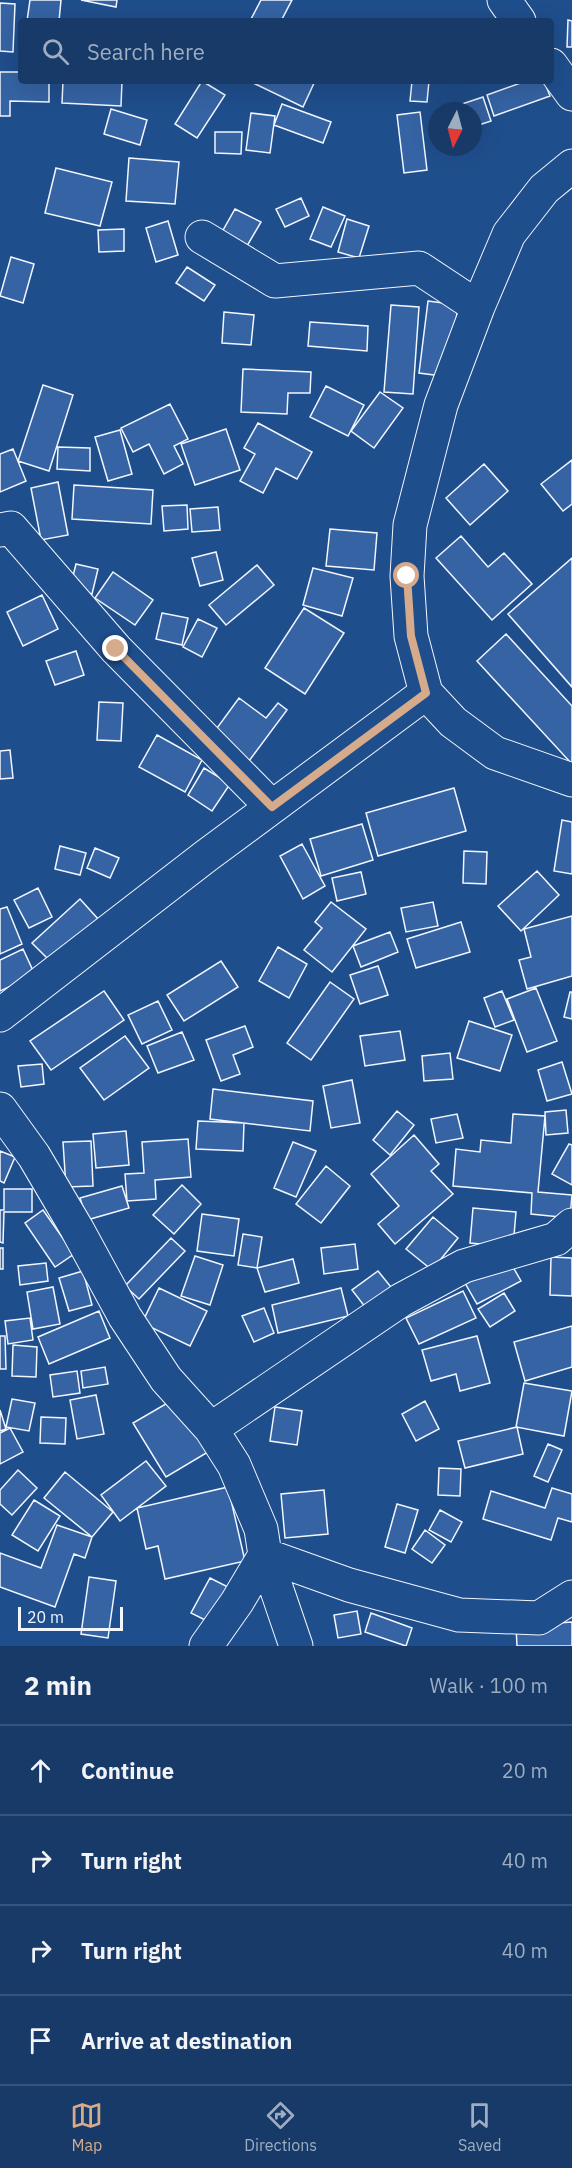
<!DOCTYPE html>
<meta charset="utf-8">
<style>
:root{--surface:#173a69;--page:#244571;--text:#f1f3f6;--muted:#9eadc0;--line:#36547d;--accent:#d6ab8b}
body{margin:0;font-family:"IBM Plex Sans",sans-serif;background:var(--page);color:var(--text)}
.compass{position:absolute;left:428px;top:102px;width:54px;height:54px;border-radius:50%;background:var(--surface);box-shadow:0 6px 24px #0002;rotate:186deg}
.scale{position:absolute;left:18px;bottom:15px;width:105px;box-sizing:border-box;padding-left:6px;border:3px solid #f2f6ff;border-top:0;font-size:16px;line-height:21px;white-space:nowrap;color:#f2f6ff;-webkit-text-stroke:4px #1f4e8c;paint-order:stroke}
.stop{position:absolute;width:18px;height:18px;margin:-14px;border:4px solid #d6ab8b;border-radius:50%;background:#fff}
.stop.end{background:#d6ab8b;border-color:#fff;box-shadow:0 2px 6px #0008}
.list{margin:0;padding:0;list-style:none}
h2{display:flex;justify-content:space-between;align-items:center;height:78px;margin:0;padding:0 24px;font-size:26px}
h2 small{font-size:20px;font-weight:400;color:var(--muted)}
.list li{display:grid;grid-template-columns:39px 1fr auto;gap:18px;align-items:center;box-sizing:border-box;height:90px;padding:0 24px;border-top:2px solid var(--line)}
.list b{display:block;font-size:22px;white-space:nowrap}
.list em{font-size:20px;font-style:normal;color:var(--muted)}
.icon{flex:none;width:33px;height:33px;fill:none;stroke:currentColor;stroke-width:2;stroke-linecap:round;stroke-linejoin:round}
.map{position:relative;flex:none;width:572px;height:1646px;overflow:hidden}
.search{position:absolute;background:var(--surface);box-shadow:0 6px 24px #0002;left:18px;right:18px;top:18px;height:66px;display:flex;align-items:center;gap:15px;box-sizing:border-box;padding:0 21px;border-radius:6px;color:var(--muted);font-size:22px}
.sheet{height:438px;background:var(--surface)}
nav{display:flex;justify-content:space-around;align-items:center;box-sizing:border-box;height:84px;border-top:2px solid var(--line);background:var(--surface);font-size:16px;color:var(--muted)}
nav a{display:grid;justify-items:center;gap:3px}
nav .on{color:var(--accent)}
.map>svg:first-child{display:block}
.building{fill:#3563a3;stroke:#f2f6ff;stroke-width:1.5}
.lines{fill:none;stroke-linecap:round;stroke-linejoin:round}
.minor-casing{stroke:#f2f6ff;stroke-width:35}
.minor{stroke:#1f4e8c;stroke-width:33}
.route{stroke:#d6ab8b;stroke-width:8}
</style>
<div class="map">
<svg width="572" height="1646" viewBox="0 0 572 1646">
<rect width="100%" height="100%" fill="#1f4e8c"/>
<path class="building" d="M30,0h31l-2,21h-32z
M81,0h36l-1,7z
M261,0h31l-11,21h-31z
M0,3l15,1 -2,48 -13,-1z
M568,20l4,1v26h-5z
M0,72h21v9h28v21l-39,-1v15h-10z
M63,81h59l-1,25 -59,-3z
M202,81l23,14 -28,43 -22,-14z
M249,81h66l-12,26z
M412,81h17l-2,21 -17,-1z
M526,81h18l6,15 -56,20 -7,-21z
M483,97l8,24 -18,6v-16h-12l-2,-6z
M282,104l49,18 -8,21 -49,-18z
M111,109l36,11 -7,25 -36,-11z
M420,112l7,58 -23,3 -7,-58z
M251,113l24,3 -5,37 -24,-3z
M215,132h27l-1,22 -26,-1z
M129,158l50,4 -4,42 -49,-3z
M56,168l56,14 -12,44 -55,-13z
M301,198l8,18 -24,11 -9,-18z
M323,207l22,9 -14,31 -21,-8z
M235,209l26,13 -14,24 -25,-14z
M347,219l22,7 -10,32 -21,-6z
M168,221l10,34 -22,7 -10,-34z
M124,229v22l-25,1 -1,-22z
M11,257l23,7 -11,39 -23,-7z
M187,267l28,18 -11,16 -28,-18z
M428,301l30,4 -9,72 -30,-4z
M391,305l28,2 -6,87 -29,-2z
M224,312l30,3 -3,30 -29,-2z
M310,322l58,4 -1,25 -59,-5z
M243,369l68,3 -1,21h-22l-1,21 -46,-2z
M43,385l30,10 -24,76 -31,-10z
M326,386l38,19 -16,31 -38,-19z
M380,392l23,16 -29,40 -23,-17z
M170,404l18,35 -14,7 9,18 -19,10 -15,-30 -16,8 -12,-24z
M258,423l54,29 -15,27 -21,-11 -13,25 -23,-12 15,-27 -11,-6z
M226,429l14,41 -45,15 -14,-41z
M120,430l12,44 -24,7 -13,-44z
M58,447l32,1v23l-33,-2z
M13,449l13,32 -26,11v-38z
M572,460v44l-9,7 -22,-27z
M484,464l24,27 -38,34 -24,-27z
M58,482l10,53 -27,5 -10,-52z
M74,485l79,5 -2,34 -79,-5z
M187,505l1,24 -24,2 -2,-25z
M218,507l2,23 -28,2 -2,-23z
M330,529l47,4 -3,37 -48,-4z
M461,536l27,31 16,-14 28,31 -40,36 -56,-62z
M216,552l7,28 -23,6 -8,-28z
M572,558v129l-64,-73z
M76,564l22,5 -6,25 -22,-6z
M257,565l17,20 -48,40 -17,-20z
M313,568l40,10 -11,38 -39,-11z
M113,572l40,28 -18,25 -40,-27z
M42,595l16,34 -35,17 -16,-34z
M304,608l40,25 -39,61 -40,-26z
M162,613l26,5 -6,27 -26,-6z
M198,619l19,9 -15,29 -19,-10z
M506,634l66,72v58l-95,-103z
M76,651l8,24 -29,10 -9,-24z
M239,698l27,20 12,-15 9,7 -41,55 -37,-26z
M99,702l24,1 -2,38 -24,-1z
M157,735l45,25 -17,32 -46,-25z
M10,750l3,28 -13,1v-28z
M204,768l26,16 -18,27 -24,-16z
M454,788l12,43 -88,25 -12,-43z
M562,820l10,2v52l-18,-3z
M362,824l11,36 -52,16 -11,-37z
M302,844l23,42 -22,13 -23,-43z
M60,846l26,7 -6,22 -25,-6z
M95,848l24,10 -9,20 -23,-10z
M464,851l23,1 -1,32 -23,-1z
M537,871l22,24 -38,36 -23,-25z
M361,872l5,22 -29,7 -5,-23z
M38,888l14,29 -23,11 -15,-28z
M80,899l19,21 -47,43 -20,-20z
M331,902l35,27 -34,43 -28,-22 18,-22 -7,-6z
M433,902l5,24 -32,6 -5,-24z
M7,907l15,37 -22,10v-45z
M572,916v60l-45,13 -8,-29 12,-3 -7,-28z
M461,922l9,30 -54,16 -9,-29z
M390,932l8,20 -37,15 -8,-21z
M278,947l29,17 -18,34 -30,-17z
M23,949l12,26 -35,16v-31z
M221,961l17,26 -54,34 -17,-26z
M378,966l10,29 -28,9 -10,-29z
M330,982l24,17 -43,61 -24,-17z
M536,988l21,53 -30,11 -20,-53z
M104,991l20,29 -73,50 -21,-29z
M502,991l12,29 -19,7 -11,-29z
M570,992h2v27l-8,-2z
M158,1001l14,29 -30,14 -14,-29z
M469,1021l43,14 -12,36 -43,-13z
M245,1026l8,21 -20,8 7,19 -19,7 -15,-41z
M400,1031l5,29 -40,6 -5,-30z
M182,1032l12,28 -36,13 -11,-27z
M125,1036l24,32 -45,32 -24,-32z
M450,1053l3,26 -29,2 -2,-25z
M562,1062l10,32 -25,7 -9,-31z
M42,1064l2,20 -23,3 -3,-21z
M352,1080l8,43 -29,5 -8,-42z
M213,1089l100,12 -3,30 -100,-12z
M566,1110l2,23 -22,2 -1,-23z
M397,1111l17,14 -24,30 -17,-15z
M457,1114l6,24 -27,5 -5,-24z
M513,1114l32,2 -7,76 34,3 -2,23 -39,-4 1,-21 -79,-7 3,-37 24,3 1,-12 30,3z
M198,1121l46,2 -1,28 -47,-2z
M126,1131l3,34 -33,3 -3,-34z
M414,1135l25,29 -8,7 22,23 -58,50 -17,-20 21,-18 -28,-32z
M188,1139l3,38 -36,3 1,19 -29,2 -2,-27 19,-1 -2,-31z
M91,1141l2,45 -27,1 -3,-45z
M293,1142l23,9 -20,46 -22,-9z
M569,1144l3,1v40l-20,-11z
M0,1151l15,6 -11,26 -4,-2z
M326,1166l24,20 -29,37 -25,-19z
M182,1185l19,19 -27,30 -21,-19z
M122,1186l7,22 -42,12 -7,-22z
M4,1189h28v23h-28l-1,31 -3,-1v-32h4z
M473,1208l43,4 -3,35 -43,-4z
M43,1210l31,44 -19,13 -30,-44z
M202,1214l37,5 -5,37 -37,-5z
M433,1217l25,21 -26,32 -26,-21z
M243,1234l19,3 -5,31 -19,-3z
M171,1238l14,13 -46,48 -14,-13z
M355,1244l3,25 -34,5 -3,-26z
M0,1248h3v21h-3z
M195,1256l28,9 -13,40 -29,-9z
M551,1257l21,1v38l-22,-1z
M293,1259l6,24 -34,9 -8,-24z
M509,1260l12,21 -44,23 -12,-21z
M46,1263l2,18 -28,4 -2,-19z
M83,1271l9,34 -23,6 -10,-33z
M378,1271l17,21 -26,20 -17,-22z
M53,1287l7,37 -27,5 -6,-37z
M159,1288l48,23 -17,35 -48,-23z
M341,1288l7,28 -70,17 -6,-28z
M463,1291l13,27 -57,26 -13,-26z
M504,1293l11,18 -25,16 -12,-18z
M264,1308l10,25 -20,9 -12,-26z
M99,1311l11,27 -61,26 -11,-27z
M30,1318l3,22 -25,4 -3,-23z
M572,1326v41l-47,14 -11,-39z
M0,1336h5l1,33h-6z
M477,1336l13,47 -30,8 -4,-17 -25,7 -9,-31z
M13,1345l24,2 -1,30 -24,-1z
M105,1367l3,17 -25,4 -2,-17z
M77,1371l3,22 -27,4 -3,-22z
M524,1383l48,8 -8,45 -48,-9z
M96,1395l8,39 -27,5 -7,-39z
M176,1398l32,54 -42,25 -33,-54z
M12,1399l23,4 -6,28 -23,-4z
M425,1401l14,28 -23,12 -14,-27z
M275,1407l27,4 -5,34 -27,-4z
M0,1410l6,19 -6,2z
M41,1417l25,1 -1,26 -25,-1z
M517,1427l6,27 -58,14 -7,-27z
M10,1428l13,24 -23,12v-31z
M548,1444l14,6 -14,32 -14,-6z
M146,1461l20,25 -46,35 -19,-26z
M439,1468l22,1 -1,27 -22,-1z
M18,1470l19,18 -25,27 -12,-11v-14z
M65,1472l48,40 -21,25 -48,-39z
M228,1487l17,74 -80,18 -7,-33 -12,3 -9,-41z
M552,1488l20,6v28l-14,-4 -7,22 -68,-21 8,-28 54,17z
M324,1490l4,44 -43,4 -4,-44z
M34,1500l26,16 -22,35 -26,-16z
M397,1504l21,6 -13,43 -20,-6z
M440,1510l22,12 -11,20 -22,-12z
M57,1525l35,12 -7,21 -11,-4 -19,53 -55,-20v-34l41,15z
M425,1530l20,15 -13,18 -20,-14z
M89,1577l27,4 -8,57 -27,-4z
M210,1578l20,10 -19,35 -20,-10z
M357,1611l4,23 -23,4 -4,-23z
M371,1613l41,15 -6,18 -41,-14z
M572,1622v24h-55l-1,-20z"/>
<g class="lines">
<defs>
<path id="minor" d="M504,0l15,21
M551,65l21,29
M572,166l-28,23 -35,45 -31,73 -37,98 -31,120 -3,51 4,60 15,57 27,29 42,31 77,27
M202,237l73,44 144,-13 59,39
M0,530l11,-2 105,121 156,158
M0,1015l206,-159 220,-163
M0,1109l34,47 43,73 48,88 41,62 45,50 23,36 27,64 4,26 -28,47 -31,44
M211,1429l190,-129 63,-34 92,-27 16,-14
M265,1555l84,30 110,30 80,3 33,-21
M265,1555l31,91"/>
</defs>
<use href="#minor" class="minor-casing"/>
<use href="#minor" class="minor"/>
</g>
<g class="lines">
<path class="route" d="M116,649l156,158 154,-114 -15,-57 -4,-60"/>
</g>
</svg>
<svg class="compass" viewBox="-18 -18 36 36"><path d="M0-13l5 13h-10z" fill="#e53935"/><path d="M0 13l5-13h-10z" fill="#9eadc0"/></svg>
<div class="scale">20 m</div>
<div class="stop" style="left:407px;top:576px"></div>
<div class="stop end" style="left:116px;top:649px"></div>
<div class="search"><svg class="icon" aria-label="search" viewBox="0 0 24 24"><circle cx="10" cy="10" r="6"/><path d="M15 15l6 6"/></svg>Search here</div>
</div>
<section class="sheet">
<h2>2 min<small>Walk · 100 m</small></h2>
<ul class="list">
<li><svg class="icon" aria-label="ahead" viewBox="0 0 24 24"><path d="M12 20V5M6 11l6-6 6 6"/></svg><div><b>Continue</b></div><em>20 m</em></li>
<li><svg class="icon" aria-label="right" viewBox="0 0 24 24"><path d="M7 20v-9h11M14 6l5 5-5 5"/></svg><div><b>Turn right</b></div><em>40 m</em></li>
<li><svg class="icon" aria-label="right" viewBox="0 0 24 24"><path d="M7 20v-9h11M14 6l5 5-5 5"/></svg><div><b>Turn right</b></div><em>40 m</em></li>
<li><svg class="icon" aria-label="arrive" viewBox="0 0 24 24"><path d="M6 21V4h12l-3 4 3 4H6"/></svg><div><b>Arrive at destination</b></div></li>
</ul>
</section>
<nav>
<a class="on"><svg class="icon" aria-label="map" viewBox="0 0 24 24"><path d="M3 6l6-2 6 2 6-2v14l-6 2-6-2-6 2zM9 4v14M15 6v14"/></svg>Map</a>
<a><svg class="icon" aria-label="directions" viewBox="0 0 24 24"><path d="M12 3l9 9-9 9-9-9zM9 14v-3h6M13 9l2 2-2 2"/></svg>Directions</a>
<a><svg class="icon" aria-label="saved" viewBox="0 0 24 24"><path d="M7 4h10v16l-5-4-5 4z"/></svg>Saved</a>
</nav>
